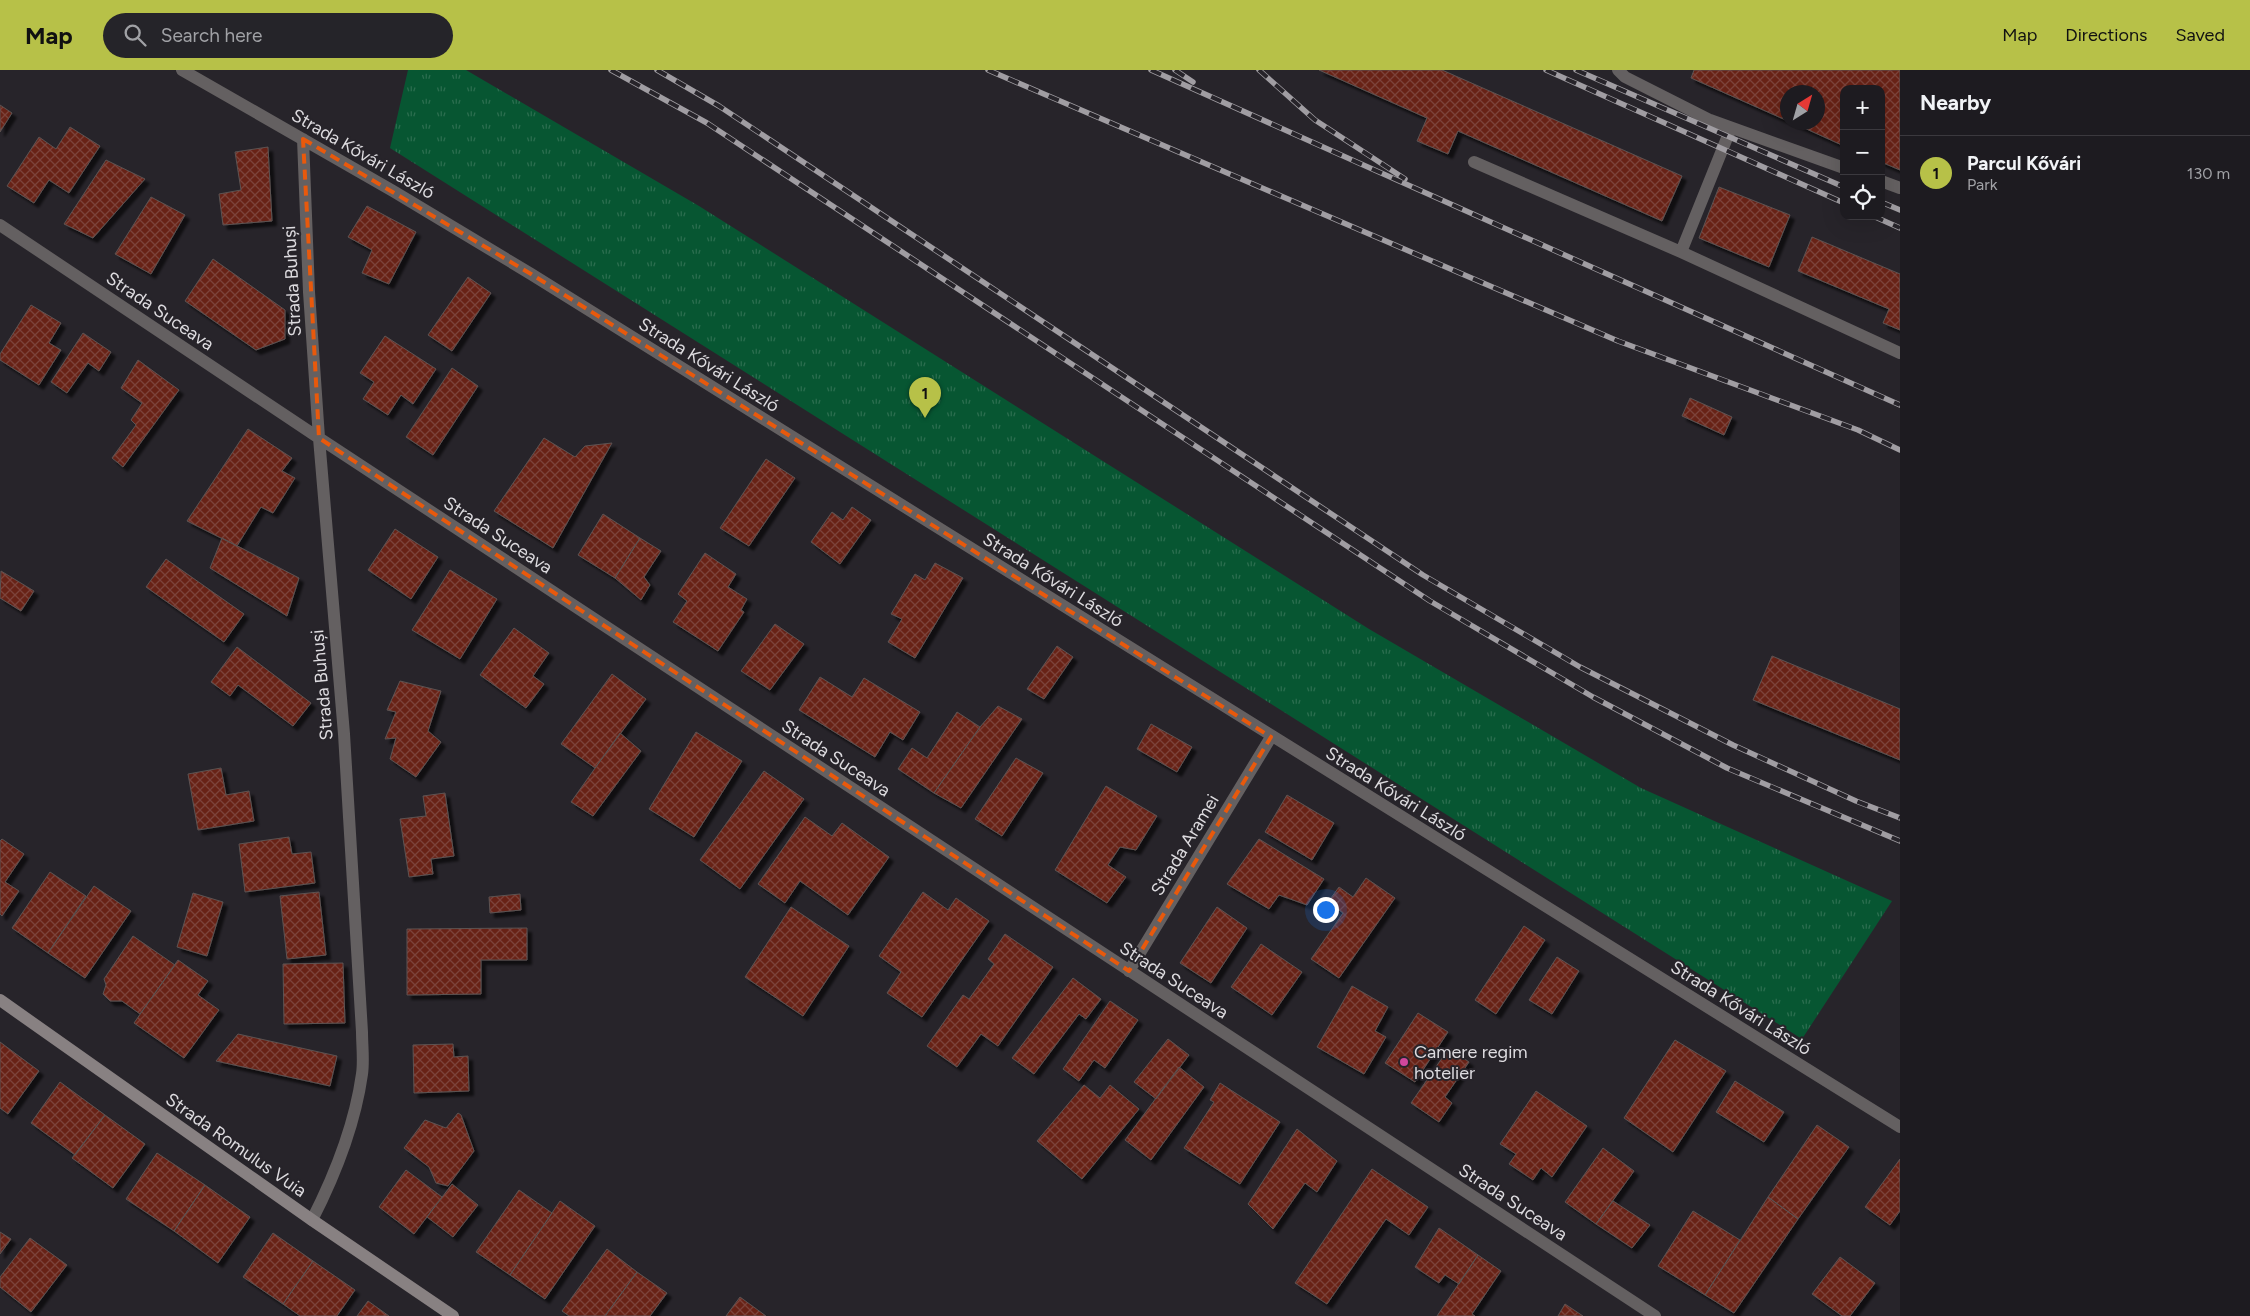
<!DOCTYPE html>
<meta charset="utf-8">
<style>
:root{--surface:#1d1b20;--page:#252429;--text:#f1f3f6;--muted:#a0a1a5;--line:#3b393e;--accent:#b7c148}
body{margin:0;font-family:Figtree,sans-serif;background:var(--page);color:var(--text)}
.controls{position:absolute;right:15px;top:15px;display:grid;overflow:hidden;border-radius:10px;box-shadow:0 5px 20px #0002}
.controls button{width:45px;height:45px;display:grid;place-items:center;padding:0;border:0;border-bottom:1px solid var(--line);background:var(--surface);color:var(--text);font:25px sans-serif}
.compass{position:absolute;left:1780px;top:15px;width:45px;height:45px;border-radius:50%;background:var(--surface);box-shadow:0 5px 20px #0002;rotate:37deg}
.you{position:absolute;left:1325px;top:839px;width:18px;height:18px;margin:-12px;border:4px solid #fff;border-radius:50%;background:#1a73e8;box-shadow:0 0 0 8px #1a73e833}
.badge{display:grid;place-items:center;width:32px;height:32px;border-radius:50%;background:var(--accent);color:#111;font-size:16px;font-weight:700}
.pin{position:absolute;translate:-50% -41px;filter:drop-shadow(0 1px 2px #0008)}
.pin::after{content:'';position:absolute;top:26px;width:18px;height:15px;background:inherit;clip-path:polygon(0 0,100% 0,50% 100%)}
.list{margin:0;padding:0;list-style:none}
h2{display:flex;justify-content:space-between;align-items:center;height:65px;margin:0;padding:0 20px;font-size:21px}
h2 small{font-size:16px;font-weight:400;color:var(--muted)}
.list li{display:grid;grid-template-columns:32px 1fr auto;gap:15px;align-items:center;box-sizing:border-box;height:75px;padding:0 20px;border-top:1px solid var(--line)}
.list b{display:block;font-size:19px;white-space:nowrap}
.list p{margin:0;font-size:16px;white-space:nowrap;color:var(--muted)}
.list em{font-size:16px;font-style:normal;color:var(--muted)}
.icon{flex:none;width:28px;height:28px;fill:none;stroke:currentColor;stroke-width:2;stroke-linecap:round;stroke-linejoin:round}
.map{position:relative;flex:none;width:1900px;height:1246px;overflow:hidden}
header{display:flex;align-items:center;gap:30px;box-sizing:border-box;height:70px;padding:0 25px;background:var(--accent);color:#111}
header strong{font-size:24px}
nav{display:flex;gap:28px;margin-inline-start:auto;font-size:18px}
.search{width:350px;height:45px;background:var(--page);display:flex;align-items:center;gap:12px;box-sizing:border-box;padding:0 18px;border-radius:28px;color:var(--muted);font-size:19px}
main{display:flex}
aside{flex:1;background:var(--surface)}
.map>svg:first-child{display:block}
.park{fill:url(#park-tufts)}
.building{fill:url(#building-cross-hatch);stroke:#5c5352;filter:url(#shadow)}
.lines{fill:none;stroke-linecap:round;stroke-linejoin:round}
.lane{stroke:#646061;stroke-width:12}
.street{stroke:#646061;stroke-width:12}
.secondary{stroke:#888182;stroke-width:12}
.rail-casing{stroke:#a09da2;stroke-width:5.5}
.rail{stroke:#27242a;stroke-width:4;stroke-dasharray:11;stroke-linecap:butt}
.marked{fill:none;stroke:#e8590c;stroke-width:4;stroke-dasharray:10 6;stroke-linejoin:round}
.hotel-dot{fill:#d1479c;stroke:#27242a;stroke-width:2}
.labels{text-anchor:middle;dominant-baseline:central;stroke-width:4;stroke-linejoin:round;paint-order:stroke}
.street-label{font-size:18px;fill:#dddbdf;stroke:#27242a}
.poi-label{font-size:18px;fill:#dddbdf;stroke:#27242a;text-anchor:start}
</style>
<header>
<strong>Map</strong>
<div class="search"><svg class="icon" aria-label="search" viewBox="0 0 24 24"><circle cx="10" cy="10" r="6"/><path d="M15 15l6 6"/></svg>Search here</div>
<nav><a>Map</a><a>Directions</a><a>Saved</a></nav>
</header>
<main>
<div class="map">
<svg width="1900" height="1246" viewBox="0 0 1900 1246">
<defs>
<pattern id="park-tufts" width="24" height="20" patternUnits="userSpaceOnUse" patternTransform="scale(1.25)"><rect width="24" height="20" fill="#075632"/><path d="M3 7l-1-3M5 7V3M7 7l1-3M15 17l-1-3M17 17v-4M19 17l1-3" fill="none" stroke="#2b6e4f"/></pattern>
<pattern id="building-cross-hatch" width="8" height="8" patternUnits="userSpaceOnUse" patternTransform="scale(1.25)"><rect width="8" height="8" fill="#672319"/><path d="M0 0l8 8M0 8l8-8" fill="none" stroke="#7c423a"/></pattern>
<filter id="shadow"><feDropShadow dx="4.5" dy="4.5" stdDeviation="1" flood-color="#0009"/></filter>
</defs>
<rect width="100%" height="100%" fill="#27242a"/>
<path class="park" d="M408,0h58l233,136 670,423 272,159 251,113 -90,138 -1412,-891z"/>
<path class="building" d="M1319,0h123l240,106 -20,45 -204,-90 -10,23 -31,-13 10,-23z
M1694,0h206v100l-19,-8v-73h-37v57l-53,-24h27v-30h-30v29l-97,-43z
M0,35l12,8 -12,19z
M70,57l30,19 -31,47 -20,-13 -15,23 -27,-17 32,-49 17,12z
M268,77l4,74 -49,4 -4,-31 22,-4 -6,-38z
M106,90l39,19 -52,59 -29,-14z
M1719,117l71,28 -21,52 -70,-29z
M151,127l34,18 -34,59 -36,-20z
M367,136l49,26 -27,52 -27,-11 10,-23 -24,-13z
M1812,167l88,37v56l-17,-7 6,-14 -91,-38z
M213,189l72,51v29l-29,11 -71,-49z
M468,207l23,16 -39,58 -24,-16z
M31,235l30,18 -12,20 12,7 -22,35 -39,-25v-6z
M83,263l28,19 -12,19 -11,-8 -21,30 -16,-11z
M385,266l51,33 -23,35 -12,-9 -13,20 -25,-16 11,-17 -14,-9z
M138,290l41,30 -56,77 -11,-9 24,-33 -5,-5 11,-17 -21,-15z
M452,298l26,18 -45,69 -27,-18z
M1690,328l42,19 -8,18 -42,-19z
M248,359l44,29 -10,13 13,7 -22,35 -12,-6 -24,39 -50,-25z
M544,368l31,19 10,-11 27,-3 -59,105 -59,-37z
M766,389l29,19 -46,68 -29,-18z
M852,437l19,13 -31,44 -29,-22 21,-30 11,8z
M603,444l37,24 -25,40 -37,-23z
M395,459l43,28 -27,42 -43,-29z
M222,468l77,40 -12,38 -77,-48z
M640,468l21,13 -17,26 6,8 -9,15 -26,-22z
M705,483l31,21 -8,13 19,12 -6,11 3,2 -26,39 -45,-29 14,-21 -9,-7z
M166,489l78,55 -20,28 -78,-55z
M935,493l28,15 -48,80 -27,-16 14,-23 -11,-5 24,-40 10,6z
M450,500l47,29 -37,60 -48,-29z
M1,501l33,20 -13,20 -21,-13z
M775,554l29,20 -34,46 -29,-19z
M514,558l35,25 -16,23 11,8 -18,24 -46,-33z
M1057,576l16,11 -29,42 -17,-10z
M237,577l74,56 -18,23 -55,-41 -8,11 -19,-14z
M1772,586l128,53v51l-147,-60z
M612,604l34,25 -51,69 -34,-24z
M820,607l32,20 12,-19 56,34 -17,28 -13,-8 -15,25 -76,-47z
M400,611l41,10 -13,40 13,11 -25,35 -26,-18 6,-21 -11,1 11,-27 -9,-2z
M998,636l24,13 -61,89 -27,-15 46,-66z
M957,642l23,15 -46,66 -36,-24 14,-21 15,10z
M1151,654l41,23 -15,25 -40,-23z
M696,662l46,29 -48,76 -45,-28z
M620,663l21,18 -48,65 -22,-14z
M1016,688l27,15 -41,63 -27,-17z
M221,698l5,27 23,-4 5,30 -56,9 -10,-56z
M764,701l40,28 -64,90 -40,-29z
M1106,716l51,30 -21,34 -16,-3 -12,18 18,12 -19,26 -52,-33z
M445,723l9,63 -23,3 2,15 -24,3 -9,-58 26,-3 -3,-20z
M1287,725l47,28 -22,37 -47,-28z
M805,747l27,19 10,-13 47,34 -41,58 -48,-34 -15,22 -27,-19z
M289,767l3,17 19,-2 4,31 -70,9 -6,-48z
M2,769l22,15 -19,28 14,9 -17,25 -2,-2v-73z
M1259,769l65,40 -17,26 -28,-10 -10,14 -42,-25z
M50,802l36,24 -38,57 -36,-25z
M1366,808l29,20 -56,80 -28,-19 32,-46 -15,-11 11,-15 14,10z
M94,816l37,25 -46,67 -37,-25z
M319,822l7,63 -39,4 -7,-63z
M923,822l25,18 8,-12 33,23 -67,96 -35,-24 14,-21 -22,-16z
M193,823l30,9 -16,54 -30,-9z
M520,824l1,16 -31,3 -1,-16z
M791,837l58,39 -46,70 -58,-39z
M1217,837l30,21 -36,55 -31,-20z
M1524,856l21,14 -49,74 -21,-14z
M527,858v32h-46v34l-74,1v-66z
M1005,864l48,33 -55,79 -17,-12 -24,33 -30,-21 36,-51 6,4 25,-35 -6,-5z
M133,866l42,29 -35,49 -18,-13h-12l-7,-7 3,-9 -2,-6z
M1261,874l41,28 -30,43 -41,-28z
M1557,887l22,14 -27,43 -23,-14z
M178,890l30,21 -10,14 21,15 -35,48 -50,-35z
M343,893l2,60 -61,1 -1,-60z
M1073,908l28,21 -15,20 -7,-5 -45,60 -22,-16z
M1352,916l36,21 -13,24 11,6 -22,37 -47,-27z
M1110,931l28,19 -33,48 -11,-8 -15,21 -16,-12z
M1418,943l30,19 -33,50 -30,-19z
M238,964l99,22 -7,30 -114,-25z
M1168,969l21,16 -33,44 -22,-17z
M1675,970l51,31 -53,81 -49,-34z
M0,972l39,29 -31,43 -8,-6z
M453,974l1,13 14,-1 1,35 -55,2 -1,-48z
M1449,978l20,14 -24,35 7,6 -13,19 -28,-19z
M1179,997l25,20 -53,73 -26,-20z
M1735,1011l49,31 -20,30 -48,-30z
M60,1012l45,33 -30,40 -44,-32z
M1220,1013l60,39 -40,62 -56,-36 30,-46 -4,-2z
M1084,1015l16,13 10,-13 29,24 -57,70 -45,-38z
M1536,1021l51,35 -35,51 -11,-9 -8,12 -24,-16 7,-10 -16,-10z
M458,1043l3,2 13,36 -26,35 -12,-3 -7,-16 -25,-19 21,-28 21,8z
M105,1045l40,29 -32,44 -41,-30z
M1817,1055l32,22 -51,72 -30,-22z
M1297,1059l40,32 -20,31 -12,-9 -32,46 -25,-25z
M1603,1078l31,23 -38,53 -31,-22z
M157,1083l48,32 -31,46 -48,-32z
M1900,1089v52l-10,14 -25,-18z
M1372,1099l56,38 -19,28 -23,-16 -59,85 -32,-21z
M406,1100l36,27 -28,37 -35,-27z
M452,1114l26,21 -25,32 -26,-20z
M205,1115l45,32 -32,46 -44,-32z
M519,1120l33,23 -42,62 -34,-23z
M1768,1127l30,22 -64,94 -29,-18z
M560,1131l35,25 -50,73 -35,-24z
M1613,1131l37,24 -18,23 -36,-24z
M1693,1141l47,29 -35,55 -47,-29z
M1439,1158l39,27 -19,29 -14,-9 -6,8 -24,-16z
M0,1162l11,7 -11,15z
M273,1163l40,28 -30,43 -40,-27z
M30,1168l37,27 -36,47 -31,-25v-10z
M607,1179l30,23 -32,44h-36l-7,-5z
M1478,1185l23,16 -29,43 3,2h-38z
M1840,1187l35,26 -25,33h-8l-30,-22z
M313,1191l42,29 -18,26h-37l-17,-12z
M637,1202l30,21 -17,23h-45z
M740,1227l26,19h-40z
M368,1231l21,15h-32z
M1565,1234l18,12h-25z"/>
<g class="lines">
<path class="lane" d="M1618,0l7,7 85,43 134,48
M1474,92l207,90 219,101
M1881,111l19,7
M1681,182l50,-124"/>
<path class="street" d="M182,0l211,121 138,83 1369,853
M303,69l6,153 10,146 25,296 18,298c0,13 2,29 0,42 -7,50 -27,101 -50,146
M0,155l319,213 1336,878
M1129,901l142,-234"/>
<path class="secondary" d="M0,930l312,220 141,96"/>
<defs>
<path id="rail" d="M611,0l96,53 723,478 163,96 134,71 173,73
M657,0l62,36 704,469 157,92 153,78 123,56 44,17
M988,0l630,271 240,89 42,20
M1151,0l749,335
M1175,0l18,12
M1259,0l56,50 90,59
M1546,0l298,133
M1576,0l268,117
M1881,132l19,8
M1873,146l27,12"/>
</defs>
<use href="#rail" class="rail-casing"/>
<use href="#rail" class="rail"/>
</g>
<path class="marked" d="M303,69l228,135 740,463 -142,234 -810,-533z"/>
<circle class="hotel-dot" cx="1404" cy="992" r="5"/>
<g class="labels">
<g class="street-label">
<text transform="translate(363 84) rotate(30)">Strada Kővári László</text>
<text transform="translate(292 211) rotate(-93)">Strada Buhuși</text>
<text transform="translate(160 241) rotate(34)">Strada Suceava</text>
<text transform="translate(709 295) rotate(32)">Strada Kővári László</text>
<text transform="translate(498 465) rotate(33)">Strada Suceava</text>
<text transform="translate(1053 510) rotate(32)">Strada Kővári László</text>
<text transform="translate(322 615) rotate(-95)">Strada Buhuși</text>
<text transform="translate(836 688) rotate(33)">Strada Suceava</text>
<text transform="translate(1396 724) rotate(32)">Strada Kővári László</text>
<text transform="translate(1185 775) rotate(-59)">Strada Aramei</text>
<text transform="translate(1174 910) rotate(33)">Strada Suceava</text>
<text transform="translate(1741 938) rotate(32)">Strada Kővári László</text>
<text transform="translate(236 1075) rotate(35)">Strada Romulus Vuia</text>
<text transform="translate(1513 1132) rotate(33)">Strada Suceava</text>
</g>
<g class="poi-label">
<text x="1414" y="982">Camere regim<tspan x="1414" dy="21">hotelier</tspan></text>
</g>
</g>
</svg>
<div class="controls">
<button>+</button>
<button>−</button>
<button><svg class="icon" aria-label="locate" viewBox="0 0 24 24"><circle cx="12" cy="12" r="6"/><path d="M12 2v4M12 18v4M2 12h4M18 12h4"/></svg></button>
</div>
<svg class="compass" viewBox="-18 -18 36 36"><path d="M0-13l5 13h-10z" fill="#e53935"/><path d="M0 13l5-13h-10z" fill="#a0a1a5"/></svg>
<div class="you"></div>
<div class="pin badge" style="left:925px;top:348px">1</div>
</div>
<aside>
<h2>Nearby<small></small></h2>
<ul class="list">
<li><span class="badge">1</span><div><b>Parcul Kővári</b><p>Park</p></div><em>130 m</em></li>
</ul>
</aside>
</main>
